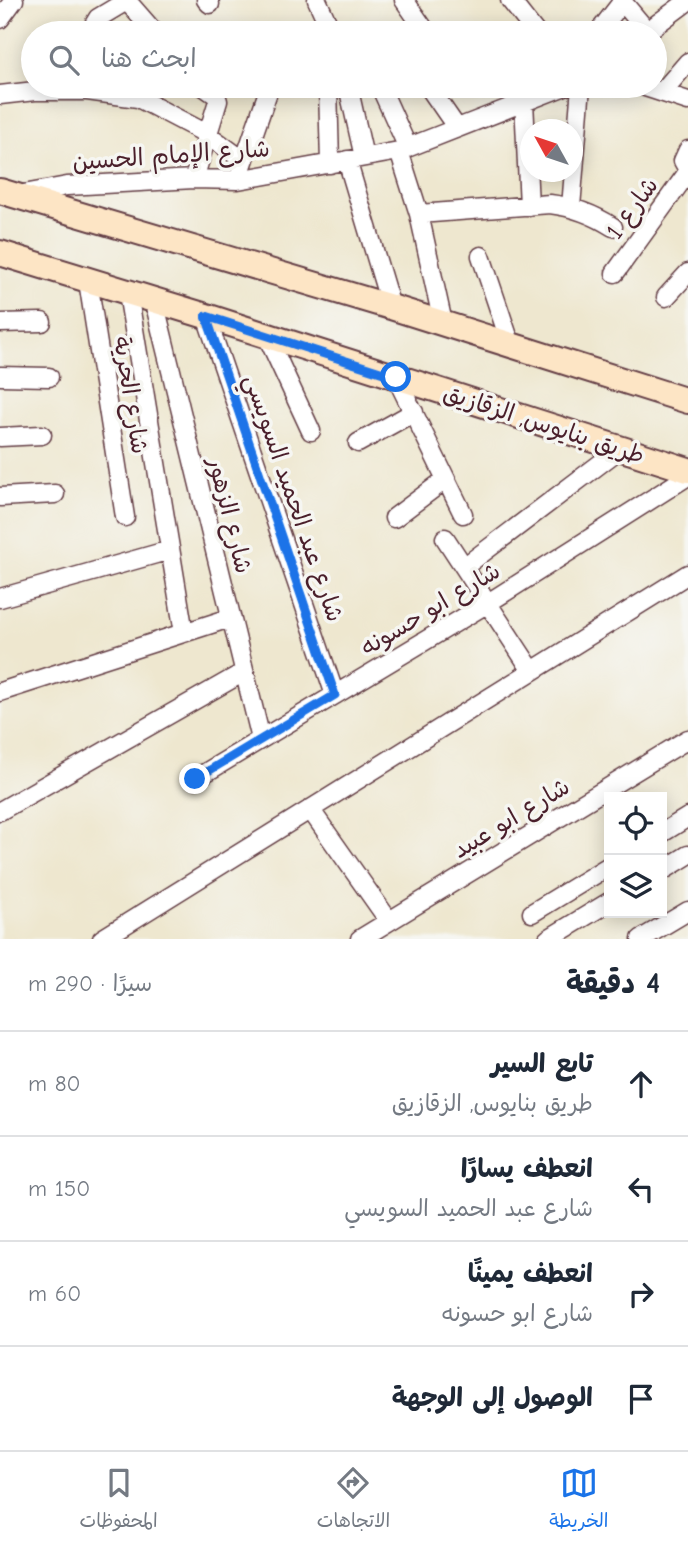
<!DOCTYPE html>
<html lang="ar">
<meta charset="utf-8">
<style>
:root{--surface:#fff;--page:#f2f2f3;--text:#1f2937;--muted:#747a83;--line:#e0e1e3;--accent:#1a73e8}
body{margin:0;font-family:"Comic Neue","Playpen Sans Arabic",sans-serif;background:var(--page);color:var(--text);direction:rtl}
.controls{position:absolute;right:21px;bottom:21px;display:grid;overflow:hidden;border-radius:0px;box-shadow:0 4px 18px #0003}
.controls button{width:63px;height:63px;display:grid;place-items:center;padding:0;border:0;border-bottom:2px solid var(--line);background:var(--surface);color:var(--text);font:35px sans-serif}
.compass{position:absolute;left:520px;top:119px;width:63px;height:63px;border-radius:50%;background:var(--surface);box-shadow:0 4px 18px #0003;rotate:310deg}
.stop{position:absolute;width:21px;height:21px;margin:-16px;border:5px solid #1a73e8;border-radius:50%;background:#fff}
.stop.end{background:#1a73e8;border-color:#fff;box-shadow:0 2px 7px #0008}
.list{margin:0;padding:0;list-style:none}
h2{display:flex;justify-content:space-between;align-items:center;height:91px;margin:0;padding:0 28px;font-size:30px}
h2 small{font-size:23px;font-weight:400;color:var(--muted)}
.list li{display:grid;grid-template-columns:46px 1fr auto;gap:21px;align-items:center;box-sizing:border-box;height:105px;padding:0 28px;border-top:2px solid var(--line)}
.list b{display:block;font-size:26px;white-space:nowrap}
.list p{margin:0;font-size:23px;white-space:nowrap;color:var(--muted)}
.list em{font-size:23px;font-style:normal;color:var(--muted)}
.icon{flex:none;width:38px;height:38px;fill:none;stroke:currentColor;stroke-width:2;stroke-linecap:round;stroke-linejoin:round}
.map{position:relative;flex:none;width:688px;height:939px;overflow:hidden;direction:ltr}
.search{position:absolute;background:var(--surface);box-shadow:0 4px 18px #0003;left:21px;right:21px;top:21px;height:77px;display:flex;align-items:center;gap:18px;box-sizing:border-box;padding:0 24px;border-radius:38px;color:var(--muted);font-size:26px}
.sheet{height:511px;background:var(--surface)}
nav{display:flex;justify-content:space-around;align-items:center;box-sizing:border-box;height:98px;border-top:2px solid var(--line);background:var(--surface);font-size:19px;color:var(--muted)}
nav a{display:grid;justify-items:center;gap:4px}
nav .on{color:var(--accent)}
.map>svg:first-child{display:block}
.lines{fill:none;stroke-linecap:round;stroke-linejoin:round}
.minor-casing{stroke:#633d44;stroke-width:21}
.secondary-casing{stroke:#633d44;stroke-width:28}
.minor{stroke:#fff;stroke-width:18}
.secondary{stroke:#fde5c5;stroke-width:24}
.route{stroke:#1a73e8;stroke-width:9}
.labels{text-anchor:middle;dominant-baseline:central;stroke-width:7;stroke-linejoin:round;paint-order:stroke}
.street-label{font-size:24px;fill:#4a1f2b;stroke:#f6f6f2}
</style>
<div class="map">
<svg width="688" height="939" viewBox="0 0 688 939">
<rect width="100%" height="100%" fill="#f6f6f2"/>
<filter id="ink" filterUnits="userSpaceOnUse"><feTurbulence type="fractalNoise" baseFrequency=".0143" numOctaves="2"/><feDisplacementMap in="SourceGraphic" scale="14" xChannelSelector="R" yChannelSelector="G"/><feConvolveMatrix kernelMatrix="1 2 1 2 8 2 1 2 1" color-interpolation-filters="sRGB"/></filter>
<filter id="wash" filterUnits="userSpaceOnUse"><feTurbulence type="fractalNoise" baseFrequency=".00686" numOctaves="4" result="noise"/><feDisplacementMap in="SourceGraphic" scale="28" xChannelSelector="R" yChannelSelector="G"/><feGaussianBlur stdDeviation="1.57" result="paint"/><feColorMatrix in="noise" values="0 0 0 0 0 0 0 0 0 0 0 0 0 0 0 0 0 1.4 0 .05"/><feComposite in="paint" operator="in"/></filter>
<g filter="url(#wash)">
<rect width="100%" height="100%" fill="#eee7cf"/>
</g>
<g filter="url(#ink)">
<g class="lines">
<defs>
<path id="minor" d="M206,0l4,4
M317,0l15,33
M404,0l23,33
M510,0l26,33
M621,0l26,31
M127,1l28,32
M0,19l14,-19
M89,33l9,-15 30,-18
M598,33l24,-31
M645,33l43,-32
M328,86l2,78
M348,86l16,71
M380,86l28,62
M428,86l29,42
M642,86l46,15
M662,92l26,-30
M0,95l35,-4h52l51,7 69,36 37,27
M524,101l5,105
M688,150l-5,11 5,9
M399,151l20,63 24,109
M347,160l44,147
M241,170l29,-84
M194,179l24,-78 -2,-6 -13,-9
M18,195l49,-9 127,-7 44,1 161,-29 166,-65
M571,207l10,-121
M419,214l131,-10c24,3 43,10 63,23
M481,256l30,89
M615,273l73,-101
M88,281l37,236
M128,293l56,340
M666,297l22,-24
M154,301l107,438
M206,316l129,379
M0,323l42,-1
M267,336l44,95
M0,376l49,1
M396,377l67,137
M0,437l42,-2
M358,443l56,-31
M0,497l55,-3
M394,518l52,-39
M445,538l87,133
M464,567l157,-119
M0,598l170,-48
M0,692l230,-74
M195,779l293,-176 200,-127
M310,809l79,112
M0,811l244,-139
M662,833l26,-16
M662,871l26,-16
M532,913l77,-47
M102,939l586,-365
M360,939l328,-200
M548,939l61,-37
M641,939l47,-28"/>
<path id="secondary" d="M0,191l391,116 297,94
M0,253l206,63 482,154"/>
</defs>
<use href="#minor" class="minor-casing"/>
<use href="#secondary" class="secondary-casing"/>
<use href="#minor" class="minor"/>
<use href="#secondary" class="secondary"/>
</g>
</g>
<g class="lines" filter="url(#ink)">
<path class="route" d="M195,779l140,-84 -129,-379 190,61"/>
</g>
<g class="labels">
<g class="street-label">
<text transform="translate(171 155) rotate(-4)">شارع الإمام الحسين</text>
<text transform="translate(632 208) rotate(-54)">شارع 1</text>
<text transform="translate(131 395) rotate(81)">شارع الحرية</text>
<text transform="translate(544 424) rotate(18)">طريق بنايوس, الزقازيق</text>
<text transform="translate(294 498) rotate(71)">شارع عبد الحميد السويسي</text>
<text transform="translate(230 515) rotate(76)">شارع الزهور</text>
<text transform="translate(430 609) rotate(-31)">شارع ابو حسونه</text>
<text transform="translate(511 818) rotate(-31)">شارع ابو عبيد</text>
</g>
</g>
</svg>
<div class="controls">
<button><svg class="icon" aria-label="locate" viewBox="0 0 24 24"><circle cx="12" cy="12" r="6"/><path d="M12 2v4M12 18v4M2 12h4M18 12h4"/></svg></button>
<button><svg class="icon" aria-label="layers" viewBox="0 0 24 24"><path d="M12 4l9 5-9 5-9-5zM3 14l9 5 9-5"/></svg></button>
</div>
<svg class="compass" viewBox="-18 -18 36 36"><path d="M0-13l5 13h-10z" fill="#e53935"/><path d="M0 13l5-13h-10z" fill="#747a83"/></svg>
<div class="stop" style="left:396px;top:377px"></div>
<div class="stop end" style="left:195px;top:779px"></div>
<div class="search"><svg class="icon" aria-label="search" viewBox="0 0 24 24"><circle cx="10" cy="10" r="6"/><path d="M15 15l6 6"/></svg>ابحث هنا</div>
</div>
<section class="sheet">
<h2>4 دقيقة<small>سيرًا · 290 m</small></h2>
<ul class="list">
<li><svg class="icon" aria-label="ahead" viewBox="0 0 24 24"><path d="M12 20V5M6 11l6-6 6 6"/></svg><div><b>تابع السير</b><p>طريق بنايوس, الزقازيق</p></div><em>80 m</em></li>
<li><svg class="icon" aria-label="left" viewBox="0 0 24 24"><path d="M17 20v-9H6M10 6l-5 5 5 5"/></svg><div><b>انعطف يسارًا</b><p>شارع عبد الحميد السويسي</p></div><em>150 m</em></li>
<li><svg class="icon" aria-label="right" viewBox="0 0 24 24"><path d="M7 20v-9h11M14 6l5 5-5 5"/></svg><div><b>انعطف يمينًا</b><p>شارع ابو حسونه</p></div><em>60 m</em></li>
<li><svg class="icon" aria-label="arrive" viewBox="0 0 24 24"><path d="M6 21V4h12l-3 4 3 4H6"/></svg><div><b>الوصول إلى الوجهة</b></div></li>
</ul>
</section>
<nav>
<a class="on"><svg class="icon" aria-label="map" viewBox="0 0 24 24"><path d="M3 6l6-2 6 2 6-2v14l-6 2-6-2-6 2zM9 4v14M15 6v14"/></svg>الخريطة</a>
<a><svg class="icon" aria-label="directions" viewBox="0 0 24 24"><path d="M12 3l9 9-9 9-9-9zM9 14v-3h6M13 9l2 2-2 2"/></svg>الاتجاهات</a>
<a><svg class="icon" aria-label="saved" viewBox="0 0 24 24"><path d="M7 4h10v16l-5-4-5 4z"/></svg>المحفوظات</a>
</nav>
